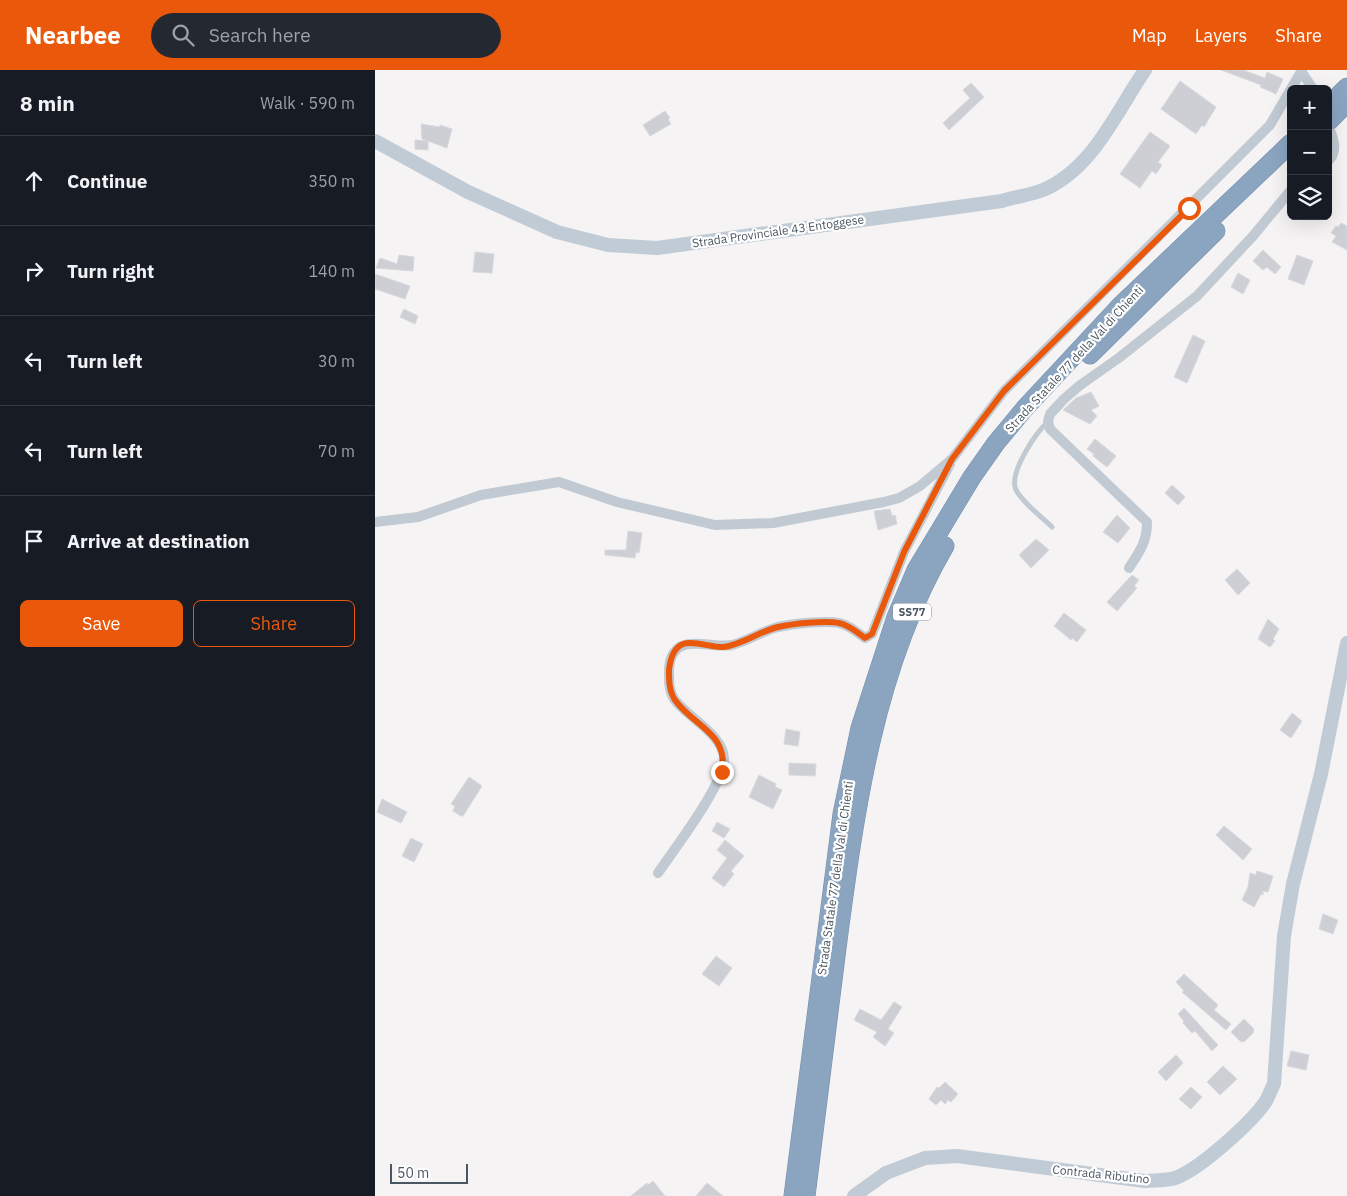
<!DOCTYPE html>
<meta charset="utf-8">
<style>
:root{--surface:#171b24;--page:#242831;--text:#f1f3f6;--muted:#9ea1a6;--line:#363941;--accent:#ea580c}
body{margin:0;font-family:"IBM Plex Sans",sans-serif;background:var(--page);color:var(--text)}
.controls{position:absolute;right:15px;top:15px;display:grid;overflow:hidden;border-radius:8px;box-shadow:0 5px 20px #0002}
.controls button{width:45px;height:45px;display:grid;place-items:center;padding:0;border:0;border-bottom:1px solid var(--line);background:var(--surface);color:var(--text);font:25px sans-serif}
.scale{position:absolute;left:15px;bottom:12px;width:78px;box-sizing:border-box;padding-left:5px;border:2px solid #4a5661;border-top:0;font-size:14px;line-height:18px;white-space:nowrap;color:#4a5661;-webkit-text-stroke:4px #fff;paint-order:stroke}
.stop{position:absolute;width:15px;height:15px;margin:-11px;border:4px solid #ea580c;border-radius:50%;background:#fff}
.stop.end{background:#ea580c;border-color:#fff;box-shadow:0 1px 5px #0008}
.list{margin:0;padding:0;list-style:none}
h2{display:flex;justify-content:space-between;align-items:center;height:65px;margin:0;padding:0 20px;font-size:21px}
h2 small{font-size:16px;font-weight:400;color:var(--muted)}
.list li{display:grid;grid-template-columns:32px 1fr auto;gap:15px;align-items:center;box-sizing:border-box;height:90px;padding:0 20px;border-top:1px solid var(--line)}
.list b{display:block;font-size:19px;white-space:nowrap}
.list em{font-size:16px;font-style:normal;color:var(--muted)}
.actions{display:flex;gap:10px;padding:15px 20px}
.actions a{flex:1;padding:11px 0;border:1px solid var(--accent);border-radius:8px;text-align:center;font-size:18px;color:var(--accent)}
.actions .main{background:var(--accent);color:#fff}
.icon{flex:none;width:28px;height:28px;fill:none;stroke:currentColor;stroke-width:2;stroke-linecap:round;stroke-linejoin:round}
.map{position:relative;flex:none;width:972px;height:1126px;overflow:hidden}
header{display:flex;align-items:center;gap:30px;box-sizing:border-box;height:70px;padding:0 25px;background:var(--accent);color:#fff}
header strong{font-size:24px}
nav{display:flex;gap:28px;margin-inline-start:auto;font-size:18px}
.search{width:350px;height:45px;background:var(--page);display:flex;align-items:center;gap:12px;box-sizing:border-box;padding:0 18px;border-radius:28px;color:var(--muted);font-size:19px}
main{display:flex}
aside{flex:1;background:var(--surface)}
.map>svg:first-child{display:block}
.building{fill:#cdcfd5;stroke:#d7d9de}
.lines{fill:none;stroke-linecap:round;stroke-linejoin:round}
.highway-casing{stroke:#7690ad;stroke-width:19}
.lane{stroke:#c1cad2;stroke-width:5}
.street{stroke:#c1cad2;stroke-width:10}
.secondary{stroke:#c1cbd6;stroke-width:14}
.highway{stroke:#8ba5c1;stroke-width:18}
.route{stroke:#ea580c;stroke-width:6}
.labels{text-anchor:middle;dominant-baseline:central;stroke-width:4.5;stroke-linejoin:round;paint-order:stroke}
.shield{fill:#fff;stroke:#808990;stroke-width:1}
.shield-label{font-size:11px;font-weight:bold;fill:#4a5661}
.street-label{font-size:12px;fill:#4a5661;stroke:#fff}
</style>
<header>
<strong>Nearbee</strong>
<div class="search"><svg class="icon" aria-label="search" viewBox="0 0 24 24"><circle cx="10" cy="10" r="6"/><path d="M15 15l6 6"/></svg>Search here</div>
<nav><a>Map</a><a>Layers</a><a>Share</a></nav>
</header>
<main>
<aside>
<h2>8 min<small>Walk · 590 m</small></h2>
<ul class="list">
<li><svg class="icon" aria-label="ahead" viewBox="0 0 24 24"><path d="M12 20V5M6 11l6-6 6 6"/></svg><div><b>Continue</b></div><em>350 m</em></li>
<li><svg class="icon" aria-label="right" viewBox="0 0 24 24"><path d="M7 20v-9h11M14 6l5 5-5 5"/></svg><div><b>Turn right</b></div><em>140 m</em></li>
<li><svg class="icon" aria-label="left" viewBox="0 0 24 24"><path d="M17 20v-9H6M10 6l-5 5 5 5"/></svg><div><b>Turn left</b></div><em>30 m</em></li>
<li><svg class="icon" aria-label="left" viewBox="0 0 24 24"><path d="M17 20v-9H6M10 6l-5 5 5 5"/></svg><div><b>Turn left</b></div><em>70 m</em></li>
<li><svg class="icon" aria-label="arrive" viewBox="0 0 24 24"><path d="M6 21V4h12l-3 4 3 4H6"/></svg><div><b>Arrive at destination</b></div></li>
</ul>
<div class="actions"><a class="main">Save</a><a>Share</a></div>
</aside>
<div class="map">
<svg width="972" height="1126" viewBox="0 0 972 1126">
<rect width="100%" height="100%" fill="#f5f3f3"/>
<path class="building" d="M846,0h22l22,8 2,-6 16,7 -7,15 -16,-7 1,-2z
M805,11l36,26 -12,20 -2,-2 -6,9 -35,-25z
M596,13l13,14 -35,33 -6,-7 27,-25 -7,-8z
M290,41l5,7 -2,1 3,5 -21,12 -7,-11z
M46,54l19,3v-2l12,4 -5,19 -19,-7v9l-13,-1v-9l13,1 -6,-2z
M775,62l20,14 -12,16 4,3 -6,9 -4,-3 -12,17 -20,-14z
M966,153l6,3v24l-15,-8 4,-6 -5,-3 5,-7 2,1z
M888,180l18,17 -6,7 -8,-7 -4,3 -10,-9z
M100,182l19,2 -2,19 -19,-1z
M24,185l15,2 -1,14 -37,-3 4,-10 17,6z
M922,185l16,6 -9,24 -16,-6z
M863,203l12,7 -7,14 -12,-7z
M0,204l35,12 -5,13 -30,-10z
M29,239l14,7 -3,8 -15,-7z
M818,265l12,6 -18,42 -13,-6z
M716,322l8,14 -8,4 6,6 -7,8 -27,-14 13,-12z
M720,369l21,17 -9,11 -14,-11 1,-2 -7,-5z
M797,415l13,12 -7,8 -13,-12z
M515,439l2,7 3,-1 2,9 -19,6 -4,-19z
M742,445l13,13 -12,15 -15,-11z
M253,461l14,2 -3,20 -3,-1 -1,6 -30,-3v-5h21z
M661,469l13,11 -18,18 -12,-13z
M862,499l13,14 -12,12 -13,-15z
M757,505l7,5 -5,6 3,2 -20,23 -10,-9z
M689,543l22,17 -9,12 -5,-4 -1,2 -17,-14z
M893,549l11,10 -6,10 2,2 -5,6 -12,-8z
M917,643l10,8 -11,17 -11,-8z
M411,659l14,3 -2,14 -14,-2z
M414,693l27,1 -1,12 -26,-1z
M384,705l17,9 -1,3 7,3 -9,19 -24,-12z
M94,707l13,9 -19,30h-2l-8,-5 2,-5 -4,-2z
M7,729l25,13 -6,11 -24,-11z
M342,752l13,7 -6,9 -12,-7z
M849,756l28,23 -9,11 -27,-25z
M36,768l12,6 -9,18 -12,-6z
M350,770l19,16 -13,15 3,3 -10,13 -12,-9 15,-20 -10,-8z
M882,801l16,5 -5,16 -5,-1v4l-2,-1 -7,13 -12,-7 6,-13 2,-14 6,2z
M948,844l15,6 -5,14 -14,-5z
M341,886l16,12 -13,18 -17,-12z
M809,904l34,31 -4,5 17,14 -5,6 -44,-38 2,-1 -8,-9z
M519,932l8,5 -14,22 6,4 -9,13 -12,-9 4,-5 -23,-12 6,-11 21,11z
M809,938l34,37 -6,6 -17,-20 -3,2 -9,-10 1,-2 -6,-7z
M869,949l10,10 -1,1 1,2 -10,10 -1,-1 -2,1 -10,-10z
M916,981l18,4 -3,15 -19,-4z
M801,985l7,8 -17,18 -8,-9z
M848,996l14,13 -17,16 -13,-13z
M570,1012l13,12 -7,8 -3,-2 -3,4 -4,-4 -5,5 -7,-6 8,-12 2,1z
M816,1017l11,10 -11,12 -12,-10z
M278,1111l12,15h-34l16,-13 1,2z
M332,1113l16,13h-27z"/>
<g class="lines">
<defs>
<path id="highway" d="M953,36l19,-19
M953,52l19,-19
M715,285l126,-124
M418,1126l49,-382 18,-86 36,-111 20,-47 56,-93 24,-34 29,-35 95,-102 171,-163
M431,1126c10,-83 21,-165 31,-248 18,-137 37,-281 108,-402"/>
</defs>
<use href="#highway" class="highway-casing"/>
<path class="lane" d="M673,352c-12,10 -37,48 -33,65 3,12 28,31 37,40"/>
<path class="street" d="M926,1l12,18
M953,55c5,12 11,26 0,36
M0,452l43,-5 63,-22 78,-13 58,20 98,23 58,-2 111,-21 15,-4 21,-12 32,-27 52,-68 266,-266 32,-55
M754,498c11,-17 18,-26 18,-46l-97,-93 -2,-8 2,-7 14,-15 15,-13 41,-29 77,-61 56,-60 38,-46
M283,803c15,-22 67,-90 66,-114 0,-24 -37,-42 -50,-60 -5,-8 -5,-17 -5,-26 0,-4 0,-10 2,-15 9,-25 42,-9 61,-13 16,-4 30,-14 46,-18 14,-3 48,-7 61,-4 10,2 18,9 26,15l7,-4 32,-82 46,-88"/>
<path class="secondary" d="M0,71l93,51 89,40 51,13 49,3 345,-47c13,-4 28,-6 41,-11 50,-21 73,-78 102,-120
M479,1126l32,-23 39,-15 32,-2 188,25c9,-1 21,0 30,-3 24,-8 77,-56 91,-77 3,-5 5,-12 8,-17l10,-148 9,-52 28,-110 26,-131"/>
<use href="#highway" class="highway"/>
</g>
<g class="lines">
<path class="route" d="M347,702c7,-39 -29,-46 -47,-72 -6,-9 -6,-20 -6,-30 1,-9 4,-22 14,-26 11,-4 30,4 41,3 20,-3 36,-16 54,-20 13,-3 48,-7 61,-4 10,2 18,9 26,15l7,-4 32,-82 48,-93 52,-68 185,-183"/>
</g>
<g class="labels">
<rect class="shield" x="518" y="533.5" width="38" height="17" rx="4"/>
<g class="shield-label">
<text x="537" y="542">SS77</text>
</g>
<g class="street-label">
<text transform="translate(403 161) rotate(-8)">Strada Provinciale 43 Entoggese</text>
<text transform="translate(699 289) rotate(-47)">Strada Statale 77 della Val di Chienti</text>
<text transform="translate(460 808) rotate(-82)">Strada Statale 77 della Val di Chienti</text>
<text transform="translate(726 1104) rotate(6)">Contrada Ributino</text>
</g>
</g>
</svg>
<div class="controls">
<button>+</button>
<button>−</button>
<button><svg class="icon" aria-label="layers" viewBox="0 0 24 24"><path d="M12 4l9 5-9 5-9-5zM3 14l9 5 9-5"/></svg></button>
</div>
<div class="scale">50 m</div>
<div class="stop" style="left:814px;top:138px"></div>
<div class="stop end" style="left:347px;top:702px"></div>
</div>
</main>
